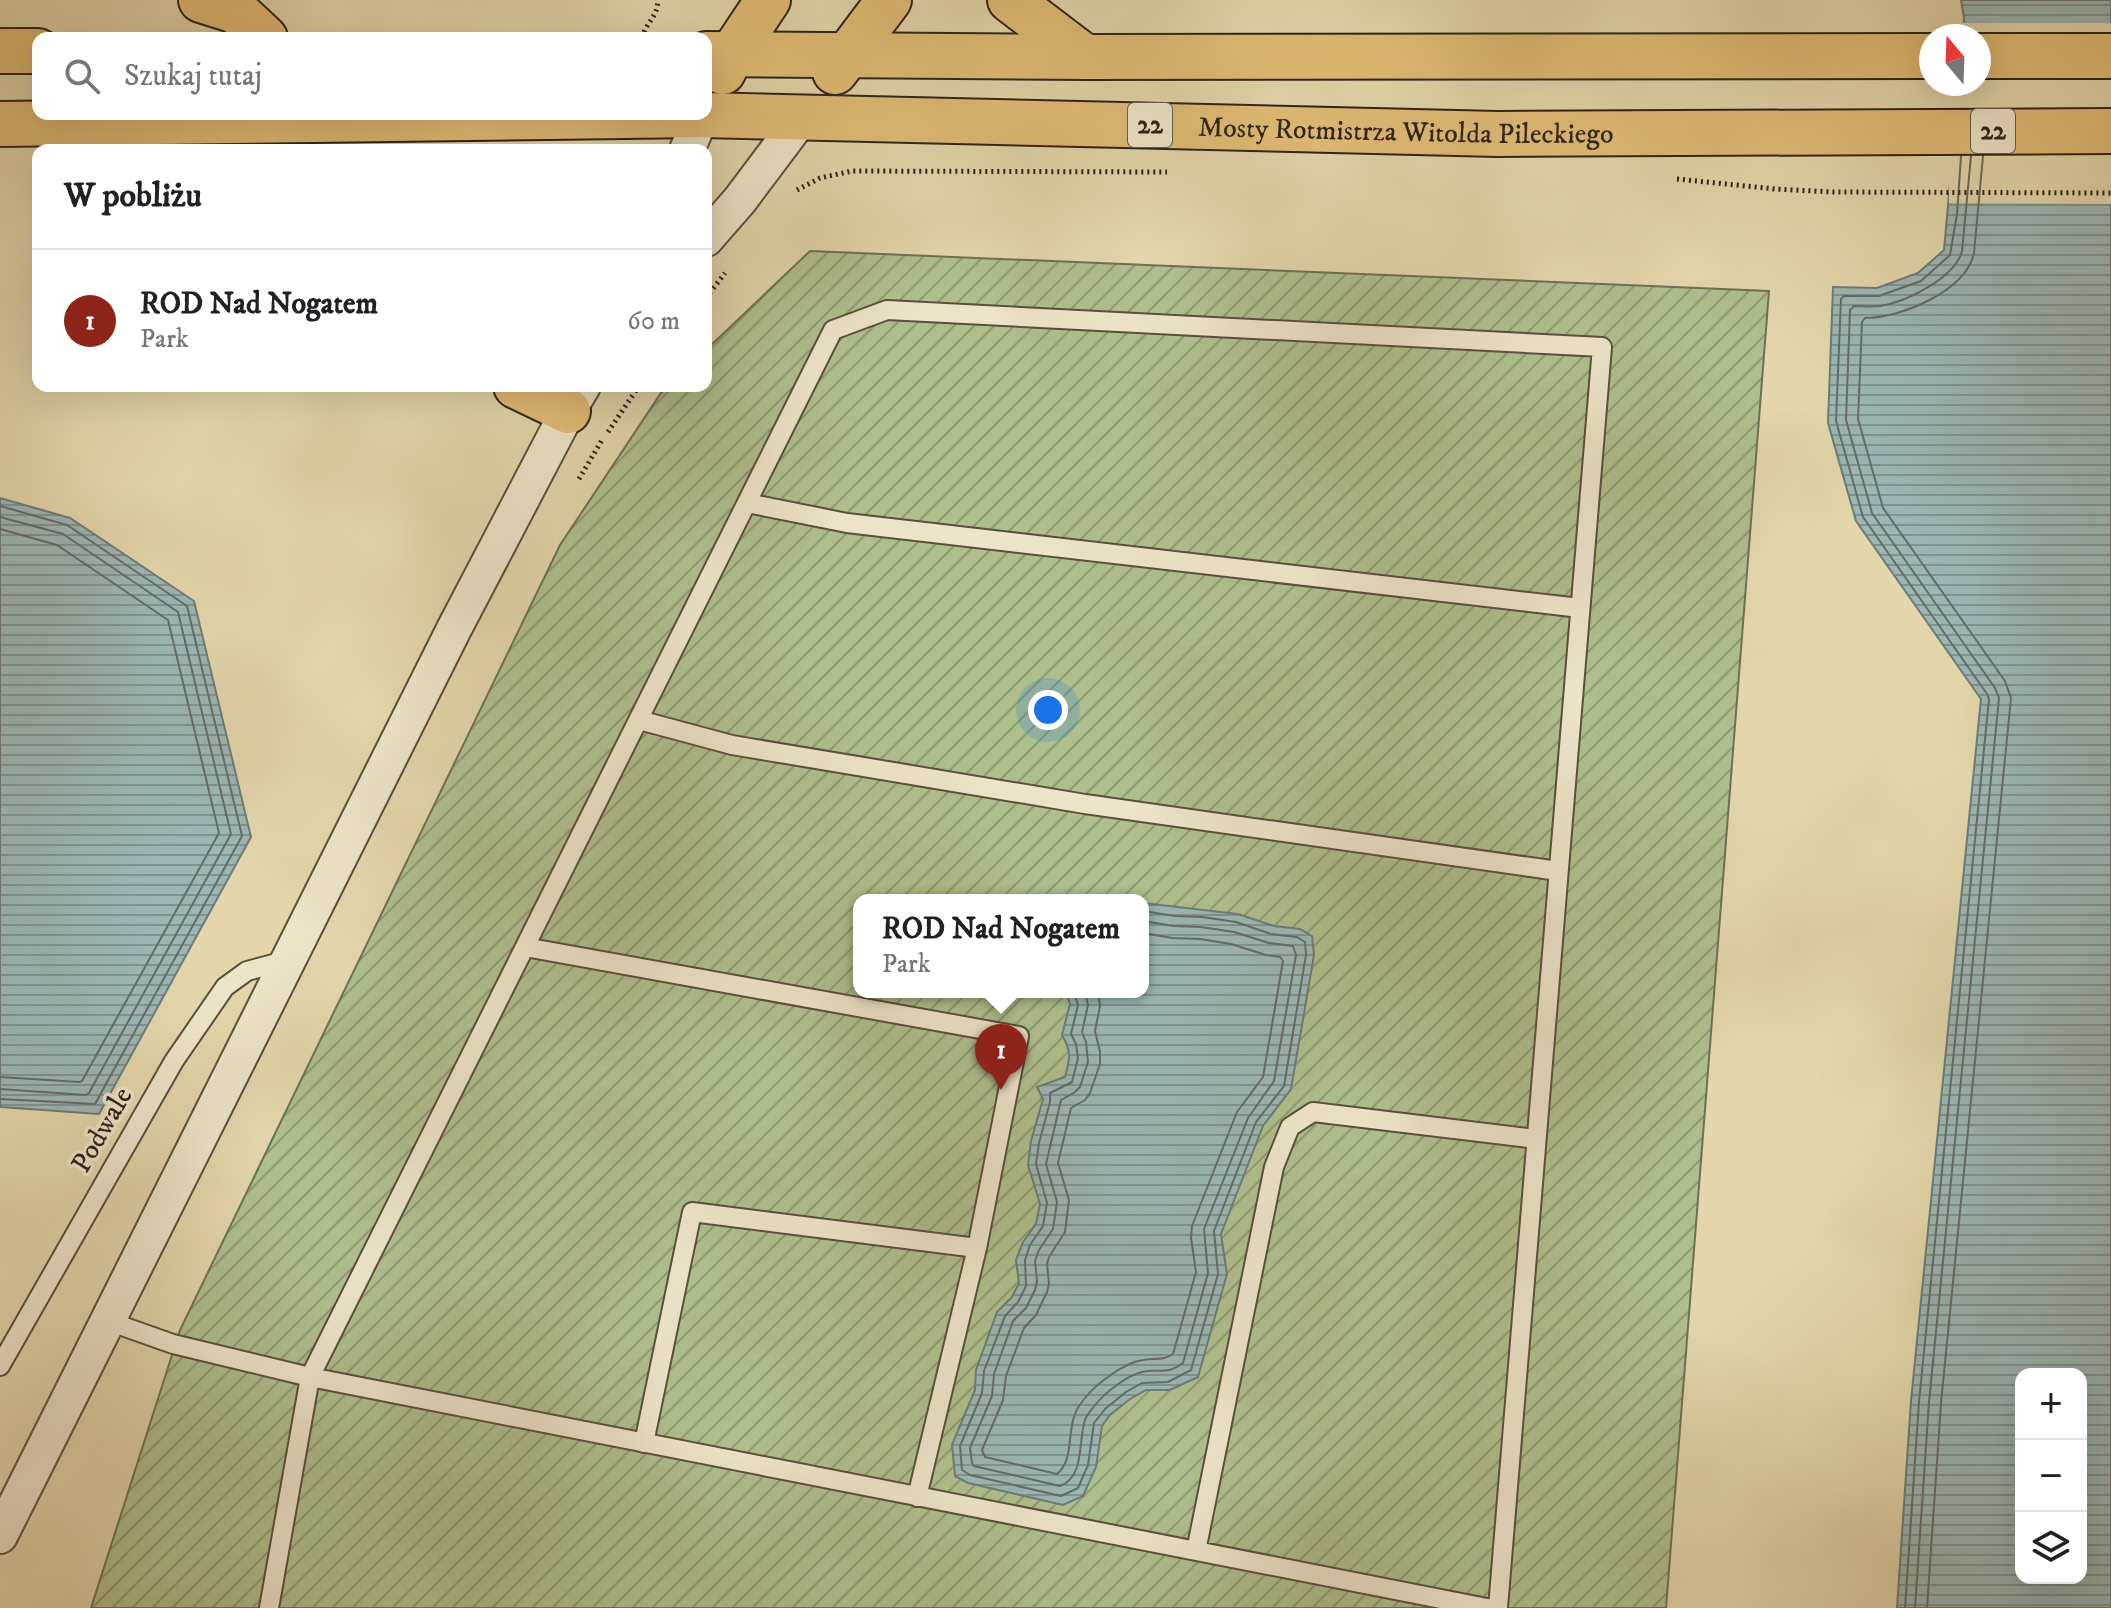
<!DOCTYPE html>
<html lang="pl">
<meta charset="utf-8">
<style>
:root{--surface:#fff;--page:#f6f6f6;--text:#202124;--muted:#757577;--line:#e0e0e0;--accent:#8f2418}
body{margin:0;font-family:"IM FELL DW Pica",serif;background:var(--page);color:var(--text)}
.controls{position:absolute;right:24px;bottom:24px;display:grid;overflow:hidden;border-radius:16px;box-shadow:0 8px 32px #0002}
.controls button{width:72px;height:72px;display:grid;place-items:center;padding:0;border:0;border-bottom:2px solid var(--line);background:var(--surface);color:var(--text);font:40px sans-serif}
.compass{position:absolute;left:1919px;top:24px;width:72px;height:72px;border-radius:50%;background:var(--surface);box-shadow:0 8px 32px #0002;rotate:341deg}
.you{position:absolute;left:1048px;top:710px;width:28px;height:28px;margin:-20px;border:6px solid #fff;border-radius:50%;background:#1a73e8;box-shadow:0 0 0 12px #1a73e833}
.badge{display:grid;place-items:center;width:52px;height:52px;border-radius:50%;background:var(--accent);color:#fff;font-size:26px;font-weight:700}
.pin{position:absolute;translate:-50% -66px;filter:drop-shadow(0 2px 4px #0008)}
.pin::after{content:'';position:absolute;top:42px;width:28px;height:24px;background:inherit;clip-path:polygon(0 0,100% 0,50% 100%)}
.popup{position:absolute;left:853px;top:894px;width:296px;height:104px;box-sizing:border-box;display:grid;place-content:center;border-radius:16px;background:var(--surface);filter:drop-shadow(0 2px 6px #0005);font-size:26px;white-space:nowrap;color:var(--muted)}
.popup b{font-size:30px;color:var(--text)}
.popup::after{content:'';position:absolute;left:50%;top:100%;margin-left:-16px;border:16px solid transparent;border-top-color:var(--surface)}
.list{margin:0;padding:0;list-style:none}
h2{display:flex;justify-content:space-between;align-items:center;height:104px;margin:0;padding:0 32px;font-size:34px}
h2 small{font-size:26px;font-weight:400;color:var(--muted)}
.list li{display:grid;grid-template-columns:52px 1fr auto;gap:24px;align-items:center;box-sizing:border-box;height:144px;padding:0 32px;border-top:2px solid var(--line)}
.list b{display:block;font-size:30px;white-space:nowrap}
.list p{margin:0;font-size:26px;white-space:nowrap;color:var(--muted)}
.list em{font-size:26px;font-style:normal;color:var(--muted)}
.icon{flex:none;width:44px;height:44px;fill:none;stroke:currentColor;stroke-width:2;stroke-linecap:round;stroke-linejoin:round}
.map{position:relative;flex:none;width:2111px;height:1608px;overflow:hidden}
.search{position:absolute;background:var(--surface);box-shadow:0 8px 32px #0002;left:32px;top:32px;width:680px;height:88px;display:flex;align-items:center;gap:20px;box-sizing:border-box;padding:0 28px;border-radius:16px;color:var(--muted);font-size:30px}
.panel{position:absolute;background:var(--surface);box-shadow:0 8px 32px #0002;left:32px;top:144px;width:680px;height:248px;border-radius:16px}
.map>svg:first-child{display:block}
.garden{fill:url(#garden-furrows);stroke:#6e7152;stroke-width:2;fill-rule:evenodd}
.water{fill:url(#water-rules);stroke:#6f7b76;stroke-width:2;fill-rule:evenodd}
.pier{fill:#e2d6aa}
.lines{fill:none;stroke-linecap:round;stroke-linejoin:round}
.shore{stroke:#646c66;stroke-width:2}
.lane-casing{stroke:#5a503c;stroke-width:22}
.street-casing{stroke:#5a503c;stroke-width:38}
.primary-casing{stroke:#2d2317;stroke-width:48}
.path{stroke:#2d2317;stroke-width:5;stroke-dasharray:2 4;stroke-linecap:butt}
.lane{stroke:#ece4c8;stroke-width:18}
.street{stroke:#ece4c8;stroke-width:34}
.primary{stroke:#e1bb75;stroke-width:44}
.labels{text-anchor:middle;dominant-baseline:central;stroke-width:7;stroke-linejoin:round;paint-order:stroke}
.shield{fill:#ece4c8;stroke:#665d4c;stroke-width:2}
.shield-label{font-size:26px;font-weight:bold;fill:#2d2317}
.street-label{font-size:28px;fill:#2d2317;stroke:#ece4c8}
</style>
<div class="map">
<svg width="2111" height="1608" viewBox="0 0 2111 1608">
<defs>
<pattern id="garden-furrows" width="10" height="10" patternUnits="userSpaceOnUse" patternTransform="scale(2)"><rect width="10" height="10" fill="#aebf8c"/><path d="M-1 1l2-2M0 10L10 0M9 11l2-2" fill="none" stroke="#8e9b71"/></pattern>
<pattern id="water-rules" width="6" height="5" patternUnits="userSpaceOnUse" patternTransform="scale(2)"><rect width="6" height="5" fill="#9bb6b5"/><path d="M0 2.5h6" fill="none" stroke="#7f9492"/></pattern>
</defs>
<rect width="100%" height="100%" fill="#e2d6aa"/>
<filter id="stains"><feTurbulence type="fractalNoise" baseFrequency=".0025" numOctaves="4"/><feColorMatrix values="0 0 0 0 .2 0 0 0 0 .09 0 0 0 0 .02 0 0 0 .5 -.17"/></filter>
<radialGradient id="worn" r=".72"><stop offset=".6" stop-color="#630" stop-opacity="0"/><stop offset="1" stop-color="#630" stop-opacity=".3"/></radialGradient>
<path class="garden" d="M810,251l959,40 -103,1317h-1575l89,-278 380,-785 101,-152 7,-7h38v-36zM859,900h284v92h-284z"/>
<path class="water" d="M1961,0h150v1608h-214l14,-207 70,-702 -125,-178 -28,-98 5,-136 44,1 41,-15 26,-23 15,-166h20v-48h-16l1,-18zM2021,1374h60v204h-60z
M0,498l70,20 124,83 57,236 -152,277 -99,-7z
M1143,903l95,11 36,12 26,3 12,7 2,19 -23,134 -28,37 -42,108 6,40 -29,103 -28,13h-24l-16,9 -20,16 -8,11 -6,41 -13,29 -20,9 -95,-22 -13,-7 -3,-31 23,-55 1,-20 21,-58 15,-15 7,-14 -3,-23 7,-18 13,-18 4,-20 -12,-39 3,-24 12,-42 -6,-12 28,-10c5,-19 7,-25 -3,-42l8,-31 -4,-12h77z"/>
<path class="pier" d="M1960,23h151v181l-162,-1v-48l6,-71h24v-48h-20z"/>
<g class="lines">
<path class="shore" d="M0,506l67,19 120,81 55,230 -147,268 -95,-5
M0,517l63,17 115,78 53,222 -142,259 -3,2 -86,-6
M0,529l57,16 111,75 51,213 -137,248 -3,1 -79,-5
M1074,992l4,13 -7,29 5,10 2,14 -6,24 -22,11v9l-11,41 -3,21 11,39 -4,23 -13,19 -5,15 1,26 -8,16 -13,14 -21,55 -2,22 -22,53 2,24 8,5 91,21 17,-8 10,-23 6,-42 11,-14 21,-17 16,-9 26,-1 23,-12 27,-96 -4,-43 42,-109 28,-36 22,-131 -1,-13 -8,-5 -26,-3 -35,-12 -34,-5 -27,-1 -32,-5
M1085,992l3,13 -6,27 4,10 2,20 -8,25 -5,5 -14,8 -15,64 11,38 -4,27 -14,21 -4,11 2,20 -2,9 -9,18 -13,13 -19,53 -2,22 -22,52 2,15 2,3 86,20c25,-9 18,-45 25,-66 2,-6 7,-11 11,-16 10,-12 30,-28 46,-32 18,-4 23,4 41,-9l25,-90 -4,-44 44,-111 26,-37 22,-126 -3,-9 -24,-3 -35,-11 -33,-5 -27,-1 -31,-5
M1098,992l2,14 -5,25 5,21v12l-10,29 -5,7 -14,8 -13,55 11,37 -4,32 -16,25 -2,7 2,20 -2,8 -11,23 -12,13 -18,48 -3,24 -21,50 3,7 72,17c17,-14 10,-41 18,-60 2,-6 6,-11 10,-16 11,-14 40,-36 58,-38 12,-2 20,1 30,-6l23,-82 -5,-34 1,-12 45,-114 26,-35 20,-116 -3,-4 -14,-2 -35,-11 -31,-5 -28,-1 -29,-5
M1905,1608l14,-206 70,-703 -2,-5 -124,-177 -27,-96 5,-122 3,-3h35l42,-15 29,-26 7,-41 4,-58
M1915,1608l14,-206 70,-704 -4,-10 -123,-175 -26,-93 4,-110 4,-4c8,0 17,1 26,0 26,-4 75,-28 82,-55l9,-95
M1927,1608l14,-205 70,-705 -6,-17 -122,-173 -25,-89 4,-97 3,-4c36,0 101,-27 109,-65l9,-97"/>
<defs>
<path id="lane" d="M747,503l100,20 733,85
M639,720l93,25 353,59 473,67
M525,947l494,89 -42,212 -60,249
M108,1321l65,23 137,33 1177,231
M0,1366l174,-305 51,-74 22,-16 41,-11
M644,1443l48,-231 285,36
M1196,1551l78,-384 16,-40 23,-15 223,27
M269,1608l41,-231 523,-1047 54,-20 715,37 -104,1261"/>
<path id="street" d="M687,150l15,-35
M706,239l34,-39 63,-84
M0,1536l454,-907 114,-218 15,-25"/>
<g id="primary">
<path d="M201,0l35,11 29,27"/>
<path d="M1010,0l75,57"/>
<path d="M0,51h38"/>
<path d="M706,54l379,3 846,-1"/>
<path d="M1979,56h132"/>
<path d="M723,72l9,-18 36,-54"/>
<path d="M835,72l54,-72"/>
<path id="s1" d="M0,124l702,-9 796,19 613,-3"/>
<path d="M516,386l52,25"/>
</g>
</defs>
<use href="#lane" class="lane-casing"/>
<use href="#street" class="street-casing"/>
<use href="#primary" class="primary-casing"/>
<path class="path" d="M643,38c1,-15 14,-18 15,-38
M1677,179l98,10 58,3 278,1
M797,190l23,-12 32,-7 315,1
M706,298l19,-25
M608,432l31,-46
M579,479l23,-39"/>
<use href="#lane" class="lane"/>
<use href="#street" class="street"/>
<use href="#primary" class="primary"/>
</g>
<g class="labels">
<g class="shield">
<rect x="1128" y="103" width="44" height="44" rx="6"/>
<rect x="1971" y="109" width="44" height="44" rx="6"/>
</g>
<g class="shield-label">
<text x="1150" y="125">22</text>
<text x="1993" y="131">22</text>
</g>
<g class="street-label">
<text stroke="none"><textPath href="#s1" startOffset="1406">Mosty Rotmistrza Witolda Pileckiego</textPath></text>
<text transform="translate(102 1130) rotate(-60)">Podwale</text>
</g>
</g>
<rect width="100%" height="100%" filter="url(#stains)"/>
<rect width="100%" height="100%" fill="url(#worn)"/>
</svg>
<div class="controls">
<button>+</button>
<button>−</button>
<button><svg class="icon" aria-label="layers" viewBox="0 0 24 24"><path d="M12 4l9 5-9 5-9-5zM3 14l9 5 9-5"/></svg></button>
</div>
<svg class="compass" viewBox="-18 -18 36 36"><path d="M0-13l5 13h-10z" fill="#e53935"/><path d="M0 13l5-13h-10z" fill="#757577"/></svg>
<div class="you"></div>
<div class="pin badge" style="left:1001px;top:1090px">1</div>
<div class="popup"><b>ROD Nad Nogatem</b>Park</div>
<div class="search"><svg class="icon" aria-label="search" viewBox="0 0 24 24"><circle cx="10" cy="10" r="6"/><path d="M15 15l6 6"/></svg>Szukaj tutaj</div>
<section class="panel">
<h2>W pobliżu<small></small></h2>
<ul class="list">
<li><span class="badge">1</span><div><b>ROD Nad Nogatem</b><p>Park</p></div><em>60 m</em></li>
</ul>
</section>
</div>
